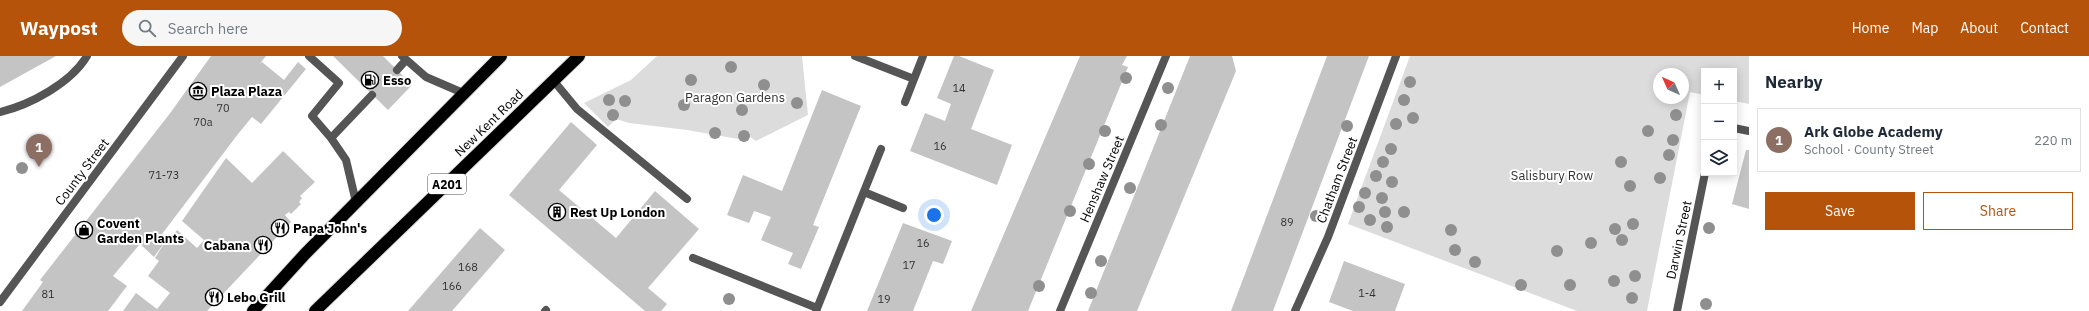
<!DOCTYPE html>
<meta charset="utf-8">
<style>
:root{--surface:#fff;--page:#f6f6f7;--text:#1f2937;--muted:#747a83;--line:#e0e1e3;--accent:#b45309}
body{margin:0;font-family:"IBM Plex Sans",sans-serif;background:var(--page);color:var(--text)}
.controls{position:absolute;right:12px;top:12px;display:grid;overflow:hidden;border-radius:0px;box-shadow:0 2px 10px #0003}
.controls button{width:36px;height:36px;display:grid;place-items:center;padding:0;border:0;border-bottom:1px solid var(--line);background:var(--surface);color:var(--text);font:20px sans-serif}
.compass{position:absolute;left:1653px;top:12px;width:36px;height:36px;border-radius:50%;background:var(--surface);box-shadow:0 2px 10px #0003;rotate:315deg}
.you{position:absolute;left:934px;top:159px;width:14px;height:14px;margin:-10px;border:3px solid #fff;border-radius:50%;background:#1a73e8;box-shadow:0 0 0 6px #1a73e833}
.badge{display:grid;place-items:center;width:26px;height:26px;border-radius:50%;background:var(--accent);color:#fff;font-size:13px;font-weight:700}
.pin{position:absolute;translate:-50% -33px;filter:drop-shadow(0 1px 2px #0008)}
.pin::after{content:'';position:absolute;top:21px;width:14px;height:12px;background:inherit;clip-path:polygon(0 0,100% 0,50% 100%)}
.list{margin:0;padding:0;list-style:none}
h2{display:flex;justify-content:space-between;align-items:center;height:52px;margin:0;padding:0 16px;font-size:17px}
h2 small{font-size:13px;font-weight:400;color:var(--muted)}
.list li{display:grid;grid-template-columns:26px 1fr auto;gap:12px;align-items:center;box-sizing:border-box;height:64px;margin:0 8px 8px;padding:0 8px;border:1px solid var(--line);border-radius:0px}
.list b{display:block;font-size:15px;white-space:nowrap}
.list p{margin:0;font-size:13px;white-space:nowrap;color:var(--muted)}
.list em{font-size:13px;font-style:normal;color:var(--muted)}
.actions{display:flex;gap:8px;padding:12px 16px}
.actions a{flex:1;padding:9px 0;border:1px solid var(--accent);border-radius:0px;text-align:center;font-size:14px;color:var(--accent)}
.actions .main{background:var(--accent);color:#fff}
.icon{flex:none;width:22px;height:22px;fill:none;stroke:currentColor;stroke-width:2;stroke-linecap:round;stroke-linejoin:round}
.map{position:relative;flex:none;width:1749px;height:255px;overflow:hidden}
header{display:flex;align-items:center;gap:24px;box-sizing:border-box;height:56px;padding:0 20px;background:var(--accent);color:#fff}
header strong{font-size:19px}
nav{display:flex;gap:22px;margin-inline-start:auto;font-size:14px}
.search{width:280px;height:36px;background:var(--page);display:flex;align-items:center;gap:10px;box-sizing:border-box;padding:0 14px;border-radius:22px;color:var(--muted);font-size:15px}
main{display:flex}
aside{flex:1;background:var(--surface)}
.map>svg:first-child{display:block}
.green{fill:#dcdcdc;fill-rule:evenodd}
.building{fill:#c4c4c4}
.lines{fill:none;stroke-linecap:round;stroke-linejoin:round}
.highway-casing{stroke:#dbdbdb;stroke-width:14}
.lane{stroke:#555;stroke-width:8}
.street{stroke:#555;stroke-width:8}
.highway{stroke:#000;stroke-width:12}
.tree{fill:#8f8f8f}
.labels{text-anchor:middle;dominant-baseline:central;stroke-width:4;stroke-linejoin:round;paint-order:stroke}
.number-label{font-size:11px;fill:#313131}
.shield{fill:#fff;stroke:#4c4c4c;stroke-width:1}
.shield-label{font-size:12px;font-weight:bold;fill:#000}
.poi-label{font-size:13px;font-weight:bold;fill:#000;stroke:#fff;text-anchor:start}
.park-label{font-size:13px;fill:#333;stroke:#fff}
.street-label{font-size:13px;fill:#000;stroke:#fff}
</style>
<header>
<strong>Waypost</strong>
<div class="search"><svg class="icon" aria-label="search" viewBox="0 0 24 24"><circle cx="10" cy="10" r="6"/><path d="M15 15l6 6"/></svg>Search here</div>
<nav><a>Home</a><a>Map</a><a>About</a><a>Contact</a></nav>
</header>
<main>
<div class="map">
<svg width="1749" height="255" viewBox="0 0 1749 255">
<rect width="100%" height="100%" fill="#fff"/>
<path class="green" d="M657,0h145l6,59 -52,26 -7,-5 -5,4 -57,-10 -58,-7 -13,-4 -8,8 -24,-24 47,-23z
M1410,0h339v48l-15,-3v-30h-30v24l-14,-3 -43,219h-70l-229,-87zM1659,18h24v24h-24z"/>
<path class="building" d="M0,0h56l-56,31z
M211,0h55l-7,9 3,-3 22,18 14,-18 8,7 -45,55 -9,-7 -14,17 -79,104 6,4 -11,15 -14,-13 -22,26 -5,6 14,10 -19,25h-86l21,-29 -3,-2 131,-168z
M333,0h50l29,29 -24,25z
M954,0h5l35,14 -23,59 41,16 -15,40 -87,-34 15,-38 20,8 6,-17 -14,-6z
M1080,0h47l-5,9 6,2 -100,244h-57z
M1190,0h42l4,15 -99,240h-49z
M1327,0h42l-96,255h-42z
M822,34l39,16 -48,119 6,2 -18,42 -13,-5 5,-11 -32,-13 10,-23 -17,-6 -5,12 -22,-8 16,-40 39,16z
M571,66l26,23 -38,45 57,48 39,-47 44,38 -51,59 19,16 -6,7h-16l-136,-116z
M1746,94h3v59l-17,-5z
M283,95l32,31 -15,14 2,2 -3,4 2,2 -10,10 -2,-2 -4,3 6,7 -84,89h-84l13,-18 21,16 13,-16 -22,-17 11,-15 -4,-3 10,-16 2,2 10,-14 20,18 7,-8 -22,-19 44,-63 26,25z
M903,167l49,18 -9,23 -10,-3 -20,50h-46z
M480,172l25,22 -53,61h-44z
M1344,205l61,23 -10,27h-42l-24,-9z"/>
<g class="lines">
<defs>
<path id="highway" d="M253,255l52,-57 196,-198
M315,255l264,-255"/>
</defs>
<use href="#highway" class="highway-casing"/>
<path class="lane" d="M309,0l30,27 -27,33 19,22 15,22 10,42
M402,0l24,21 37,16
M855,0l59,23
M397,14l9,-10
M553,24l24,29 110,90
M905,46l18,-46
M0,56c30,-7 71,-29 87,-56
M331,82l41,-43
M693,202l124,50"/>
<path class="street" d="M1734,72l15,3
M864,136l39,16
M0,246l183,-246
M545,255l1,-1
M816,255l65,-162
M1060,255l106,-255
M1295,255l33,-74 68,-181
M1677,255l28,-138"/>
<use href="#highway" class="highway"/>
</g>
<g class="tree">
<circle cx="731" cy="11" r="6"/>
<circle cx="1126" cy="22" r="6"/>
<circle cx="691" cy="24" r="6"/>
<circle cx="1410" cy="26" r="6"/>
<circle cx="764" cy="29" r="6"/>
<circle cx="1168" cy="32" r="6"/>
<circle cx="609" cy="44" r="6"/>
<circle cx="1404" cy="44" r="6"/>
<circle cx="625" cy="45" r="6"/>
<circle cx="797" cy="47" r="6"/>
<circle cx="684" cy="49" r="6"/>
<circle cx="742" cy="54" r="6"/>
<circle cx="613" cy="59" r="6"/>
<circle cx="1676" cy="59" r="6"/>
<circle cx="1413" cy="62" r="6"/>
<circle cx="1396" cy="68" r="6"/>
<circle cx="1161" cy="69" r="6"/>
<circle cx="1347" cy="70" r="6"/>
<circle cx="1105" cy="75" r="6"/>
<circle cx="1648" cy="75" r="6"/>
<circle cx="715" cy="77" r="6"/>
<circle cx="744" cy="80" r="6"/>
<circle cx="1673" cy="84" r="6"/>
<circle cx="1391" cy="93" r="6"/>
<circle cx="34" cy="97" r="6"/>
<circle cx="1669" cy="99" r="6"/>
<circle cx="1383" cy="106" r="6"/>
<circle cx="1621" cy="106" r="6"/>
<circle cx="1089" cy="108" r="6"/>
<circle cx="22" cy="112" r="6"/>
<circle cx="1376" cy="120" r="6"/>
<circle cx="1660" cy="122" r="6"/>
<circle cx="1392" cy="126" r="6"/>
<circle cx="1630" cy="130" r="6"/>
<circle cx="1130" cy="132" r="6"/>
<circle cx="1365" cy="137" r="6"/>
<circle cx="1382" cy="142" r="6"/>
<circle cx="1359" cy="151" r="6"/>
<circle cx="1070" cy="155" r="6"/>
<circle cx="1385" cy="156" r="6"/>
<circle cx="1404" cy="156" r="6"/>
<circle cx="1316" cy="160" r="6"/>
<circle cx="1370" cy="164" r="6"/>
<circle cx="1633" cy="168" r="6"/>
<circle cx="1387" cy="171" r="6"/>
<circle cx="1709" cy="172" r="6"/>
<circle cx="1615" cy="173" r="6"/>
<circle cx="1451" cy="174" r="6"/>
<circle cx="1622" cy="184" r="6"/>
<circle cx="1591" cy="187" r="6"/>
<circle cx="1455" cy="194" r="6"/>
<circle cx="1557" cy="195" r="6"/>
<circle cx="1101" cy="205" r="6"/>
<circle cx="1475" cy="206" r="6"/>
<circle cx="1635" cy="220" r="6"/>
<circle cx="1614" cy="225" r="6"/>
<circle cx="1521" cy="229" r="6"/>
<circle cx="1570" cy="229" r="6"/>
<circle cx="1039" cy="230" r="6"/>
<circle cx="1091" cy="237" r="6"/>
<circle cx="1632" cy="242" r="6"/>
<circle cx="729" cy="243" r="6"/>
<circle cx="1706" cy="248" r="6"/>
</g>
<defs>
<symbol id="fuel-ring" viewBox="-11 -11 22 22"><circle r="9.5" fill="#fff" stroke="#000" stroke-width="1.5"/><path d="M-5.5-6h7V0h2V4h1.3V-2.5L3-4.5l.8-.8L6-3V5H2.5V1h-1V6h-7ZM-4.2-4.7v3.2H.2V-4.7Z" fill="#000"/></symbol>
<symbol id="museum-ring" viewBox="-11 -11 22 22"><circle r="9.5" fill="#fff" stroke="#000" stroke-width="1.5"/><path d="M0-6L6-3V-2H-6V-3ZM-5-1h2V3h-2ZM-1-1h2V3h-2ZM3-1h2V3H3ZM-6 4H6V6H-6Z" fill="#000"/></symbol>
<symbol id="building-ring" viewBox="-11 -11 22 22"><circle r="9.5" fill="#fff" stroke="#000" stroke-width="1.5"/><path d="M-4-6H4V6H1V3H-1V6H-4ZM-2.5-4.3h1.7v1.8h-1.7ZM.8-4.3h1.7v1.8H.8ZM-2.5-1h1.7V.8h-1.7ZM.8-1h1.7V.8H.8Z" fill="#000"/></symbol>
<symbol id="restaurant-ring" viewBox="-11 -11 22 22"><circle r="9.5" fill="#fff" stroke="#000" stroke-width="1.5"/><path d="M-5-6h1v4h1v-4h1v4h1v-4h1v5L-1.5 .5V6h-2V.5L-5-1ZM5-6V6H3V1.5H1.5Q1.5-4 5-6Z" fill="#000"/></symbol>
<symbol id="shop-ring" viewBox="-11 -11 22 22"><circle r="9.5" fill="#fff" stroke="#000" stroke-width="1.5"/><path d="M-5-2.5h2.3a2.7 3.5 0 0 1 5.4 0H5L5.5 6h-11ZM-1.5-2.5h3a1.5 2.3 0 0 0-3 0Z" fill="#000"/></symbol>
</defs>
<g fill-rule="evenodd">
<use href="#fuel-ring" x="360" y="14" width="20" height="20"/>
<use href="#museum-ring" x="188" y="25" width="20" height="20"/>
<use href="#building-ring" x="547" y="146" width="20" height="20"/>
<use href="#restaurant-ring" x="270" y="162" width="20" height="20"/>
<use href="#shop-ring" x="74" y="164" width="20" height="20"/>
<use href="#restaurant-ring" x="253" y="179" width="20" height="20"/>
<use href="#restaurant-ring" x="204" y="231" width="20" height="20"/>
</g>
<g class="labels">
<g class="number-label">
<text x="959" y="32">14</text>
<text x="223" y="52">70</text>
<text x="203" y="66">70a</text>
<text x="940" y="90">16</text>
<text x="164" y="119">71-73</text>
<text x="1287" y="166">89</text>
<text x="923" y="187">16</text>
<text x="909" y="209">17</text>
<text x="468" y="211">168</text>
<text x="452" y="230">166</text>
<text x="1367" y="237">1-4</text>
<text x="48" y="238">81</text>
<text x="884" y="243">19</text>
</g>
<rect class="shield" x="428" y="118" width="38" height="20" rx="3"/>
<g class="shield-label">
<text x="447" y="128">A201</text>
</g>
<g class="poi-label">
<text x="383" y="24">Esso</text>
<text x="211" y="35">Plaza Plaza</text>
<text x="570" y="156">Rest Up London</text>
<text x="97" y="167">Covent<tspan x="97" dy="15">Garden Plants</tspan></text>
<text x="293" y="172">Papa John's</text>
<text x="250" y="189" text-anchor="end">Cabana</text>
<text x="227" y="241">Lebo Grill</text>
</g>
<g class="park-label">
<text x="735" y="41">Paragon Gardens</text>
<text x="1552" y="119">Salisbury Row</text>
</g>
<g class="street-label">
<text transform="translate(489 67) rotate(-44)">New Kent Road</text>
<text transform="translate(82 116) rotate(-53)">County Street</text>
<text transform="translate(1102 123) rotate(-67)">Henshaw Street</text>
<text transform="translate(1337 124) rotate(-69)">Chatham Street</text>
<text transform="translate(1679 184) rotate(-78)">Darwin Street</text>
</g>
</g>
</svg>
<div class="controls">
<button>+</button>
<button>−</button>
<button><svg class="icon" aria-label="layers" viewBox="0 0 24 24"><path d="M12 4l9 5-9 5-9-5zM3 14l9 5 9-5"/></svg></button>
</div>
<svg class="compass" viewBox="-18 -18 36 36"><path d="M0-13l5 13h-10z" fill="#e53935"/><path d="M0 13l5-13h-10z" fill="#747a83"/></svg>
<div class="you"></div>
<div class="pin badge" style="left:39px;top:111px;background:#8d6e63">1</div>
</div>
<aside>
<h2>Nearby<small></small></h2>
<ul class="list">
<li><span class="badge" style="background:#8d6e63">1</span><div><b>Ark Globe Academy</b><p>School · County Street</p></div><em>220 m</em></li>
</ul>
<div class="actions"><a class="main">Save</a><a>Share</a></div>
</aside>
</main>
